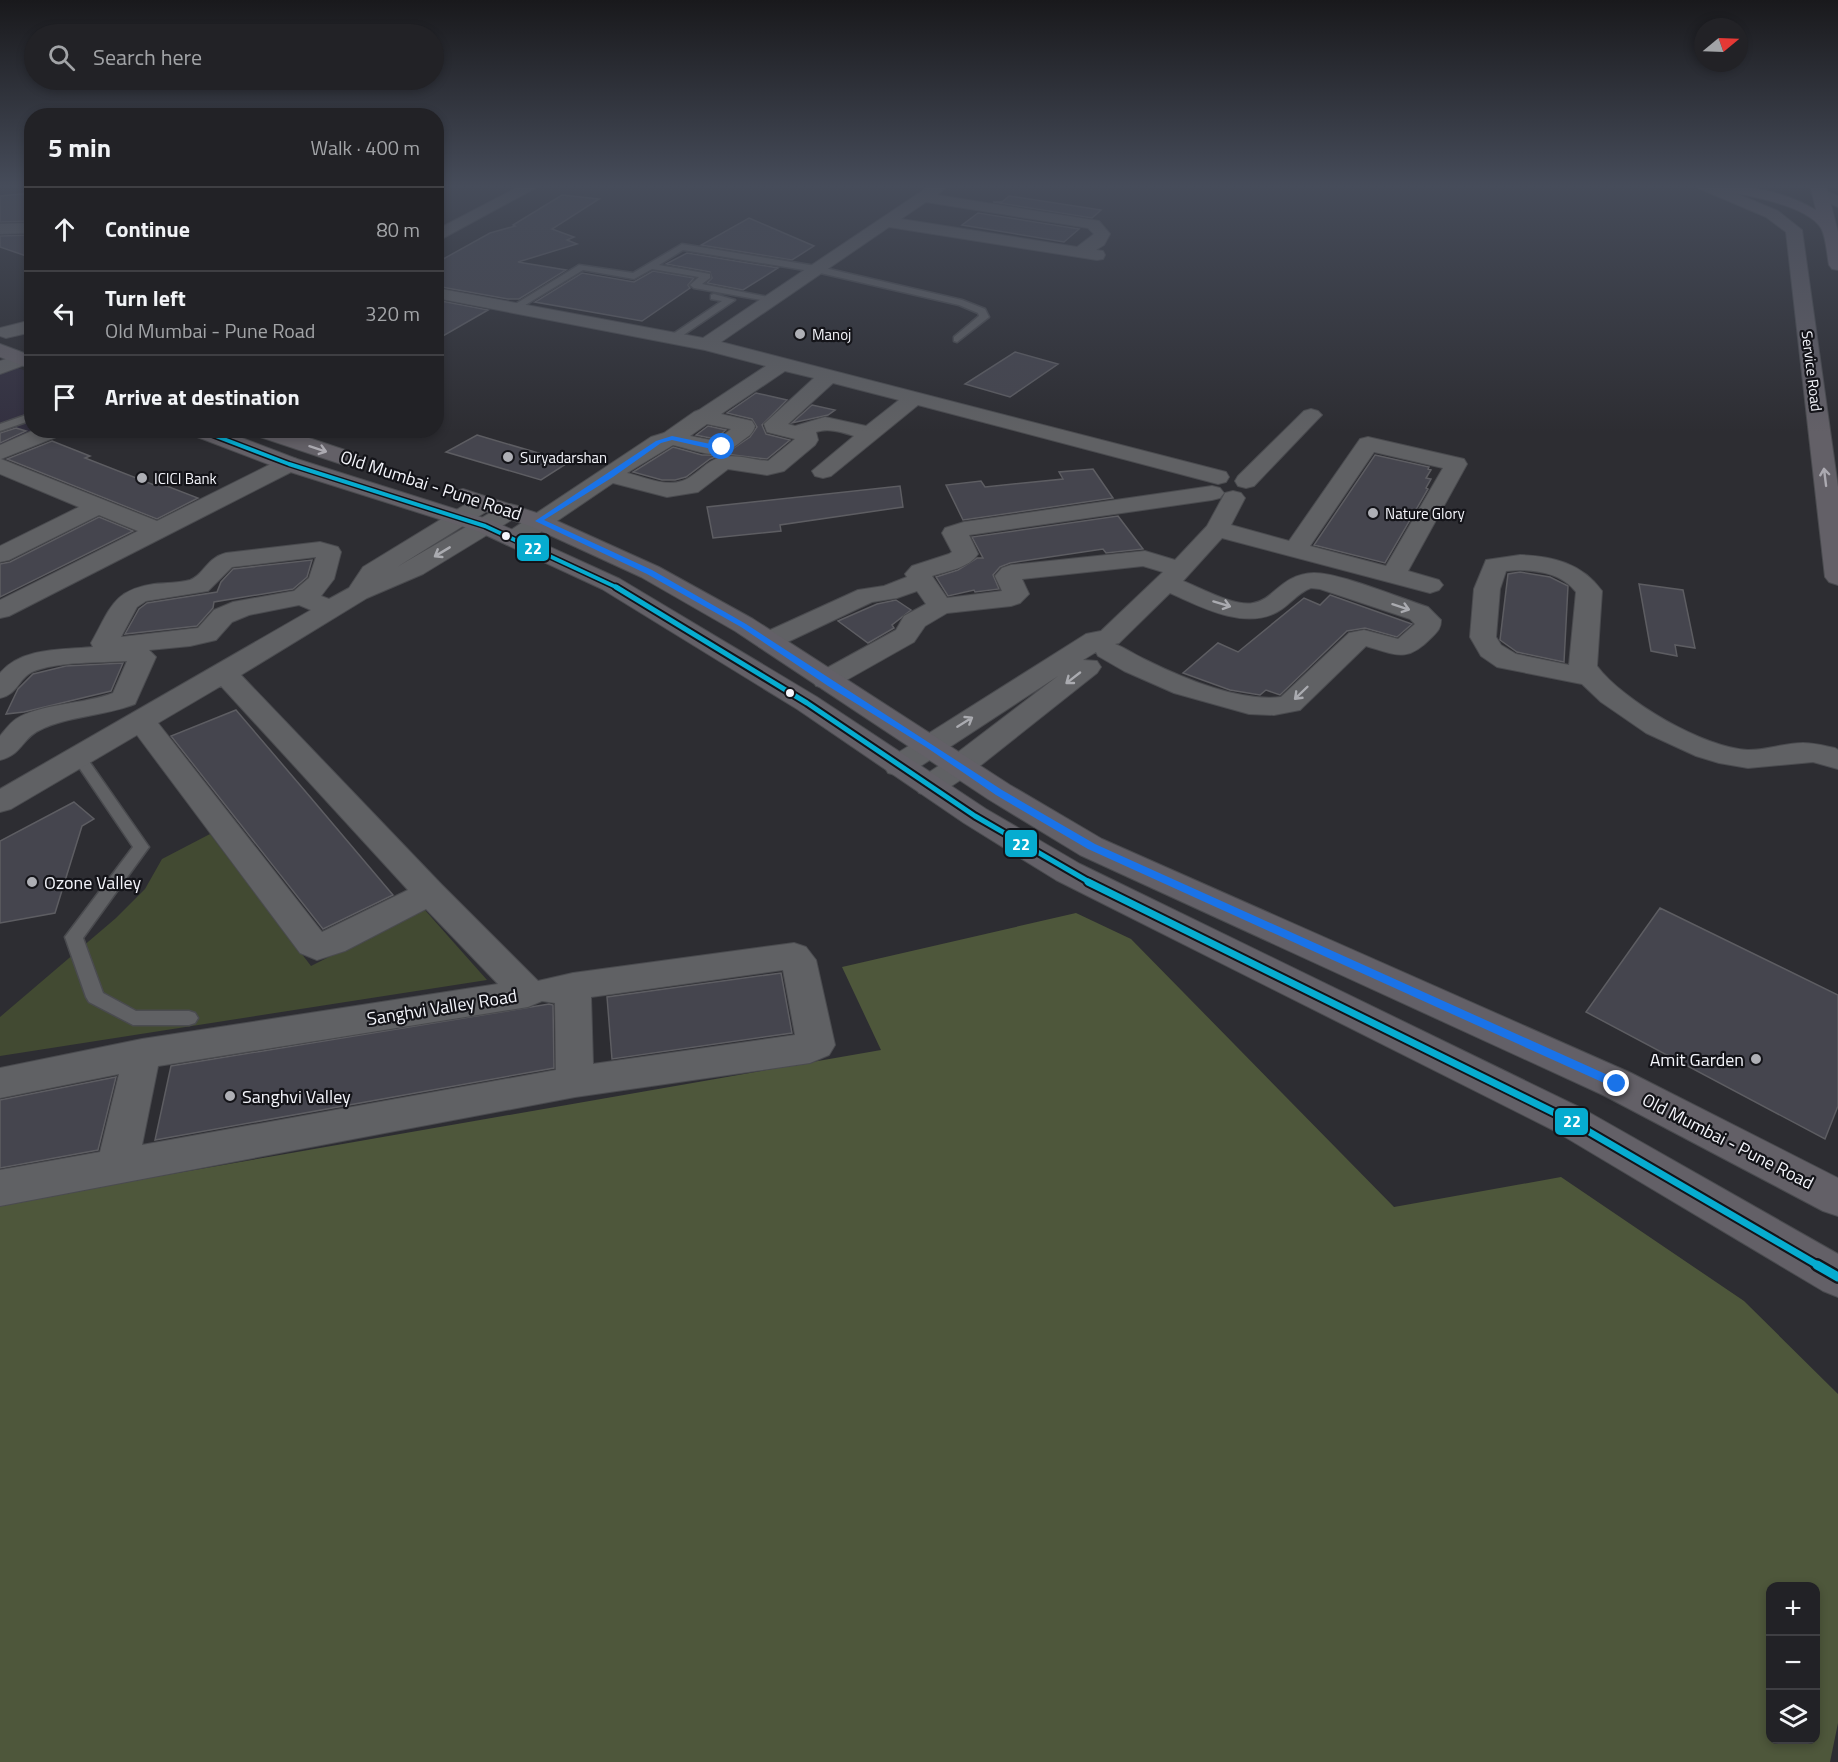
<!DOCTYPE html>
<meta charset="utf-8">
<style>
:root{--surface:#222226;--page:#2e2f32;--text:#f1f3f6;--muted:#a2a4a7;--line:#3f3f43}
body{margin:0;font-family:"Titillium Web",sans-serif;background:var(--page);color:var(--text)}
.controls{position:absolute;right:18px;bottom:18px;display:grid;overflow:hidden;border-radius:12px;box-shadow:0 3px 9px #0003}
.controls button{width:54px;height:54px;display:grid;place-items:center;padding:0;border:0;border-bottom:2px solid var(--line);background:var(--surface);color:var(--text);font:30px sans-serif}
.compass{position:absolute;left:1694px;top:18px;width:54px;height:54px;border-radius:50%;background:var(--surface);box-shadow:0 3px 9px #0003;rotate:71deg}
.stop{position:absolute;width:18px;height:18px;margin:-14px;border:4px solid #1a73e8;border-radius:50%;background:#fff}
.stop.end{background:#1a73e8;border-color:#fff;box-shadow:0 2px 6px #0008}
.list{margin:0;padding:0;list-style:none}
h2{display:flex;justify-content:space-between;align-items:center;height:78px;margin:0;padding:0 24px;font-size:26px}
h2 small{font-size:20px;font-weight:400;color:var(--muted)}
.list li{display:grid;grid-template-columns:39px 1fr auto;gap:18px;align-items:center;box-sizing:border-box;height:84px;padding:0 24px;border-top:2px solid var(--line)}
.list b{display:block;font-size:22px;white-space:nowrap}
.list p{margin:0;font-size:20px;white-space:nowrap;color:var(--muted)}
.list em{font-size:20px;font-style:normal;color:var(--muted)}
.icon{flex:none;width:33px;height:33px;fill:none;stroke:currentColor;stroke-width:2;stroke-linecap:round;stroke-linejoin:round}
.map{position:relative;flex:none;width:1838px;height:1762px;overflow:hidden}
.search{position:absolute;background:var(--surface);box-shadow:0 3px 9px #0003;left:24px;top:24px;width:420px;height:66px;display:flex;align-items:center;gap:15px;box-sizing:border-box;padding:0 21px;border-radius:33px;color:var(--muted);font-size:22px}
.panel{position:absolute;background:var(--surface);box-shadow:0 3px 9px #0003;left:24px;top:108px;width:420px;height:330px;border-radius:24px}
.map>svg:first-child{display:block}
.commercial{fill:#333040}
.green{fill:#424a32}
.forest{fill:#4e573b;fill-rule:evenodd}
.building{fill:#45454e;stroke:#5d5d62;stroke-width:1.5}
.lines{fill:none;stroke-linecap:round;stroke-linejoin:round}
.service-casing{stroke:#4a4b4f;stroke-width:3}
.minor-casing{stroke:#4a4b4f;stroke-width:2}
.secondary-casing{stroke:#4a4b4f;stroke-width:2}
.trunk-casing{stroke:#4a4b4f;stroke-width:2}
.service{fill:#606164;fill-rule:evenodd}
.minor{fill:#606164;fill-rule:evenodd}
.secondary{fill:#636067;fill-rule:evenodd}
.trunk{fill:#6d6571;fill-rule:evenodd}
.bus-1-far3-casing{stroke:#141419;stroke-width:7}
.bus-1-far2-casing{stroke:#141419;stroke-width:9}
.bus-1-far1-casing{stroke:#141419;stroke-width:11}
.bus-1-casing{stroke:#141419;stroke-width:14}
.bus-1-far3{stroke:#06acd0;stroke-width:4}
.bus-1-far2{stroke:#06acd0;stroke-width:5}
.bus-1-far1{stroke:#06acd0;stroke-width:7}
.bus-1{stroke:#06acd0;stroke-width:9}
.oneway{stroke:#acaab1}
.oneway2{stroke:#aaabb0}
.route{fill:#1a73e8}
.poi-dot{fill:#aeafb5;stroke:#141419;stroke-width:2}
.bus-dot{fill:#f4f5fb;stroke:#141419;stroke-width:2}
.labels{text-anchor:middle;dominant-baseline:central;stroke-width:4.5;stroke-linejoin:round;paint-order:stroke}
.far-poi-label{font-size:15px;fill:#f4f5fb;stroke:#141419;text-anchor:start}
.far-street-label{font-size:15px;fill:#f4f5fb;stroke:#141419}
.street-label{font-size:18px;fill:#f4f5fb;stroke:#141419}
.poi-label{font-size:18px;fill:#f4f5fb;stroke:#141419;text-anchor:start}
.line-badge{stroke:#141419;stroke-width:2}
.badge-label{font-size:16px;text-anchor:middle;font-weight:bold;fill:#fff}
</style>
<div class="map">
<svg width="1838" height="1762" viewBox="0 0 1838 1762">
<rect width="100%" height="100%" fill="#2d2d32"/>
<path class="commercial" d="M13,366l18,7 1,57 5,1 -37,15v-75z"/>
<path class="green" d="M210,834l101,132 113,-57 63,71 -487,76v-39l116,-99 29,-29 17,-30z"/>
<path class="forest" d="M1076,913l55,26 263,268 167,-30 183,124 94,93v329l-8,39h-1830v-558l881,-154 -39,-83zM1770,1586h46v154h-46z"/>
<path class="building" d="M32,193v28l-32,1v-26z
M562,195l37,4 -47,30 22,8 -7,3 10,4 -59,18 48,8 -47,29h-11l-72,-13v-23l54,-30 25,-7 -2,-1z
M1009,196l92,14 -9,8 -99,-16h9z
M978,213l101,16 -15,13 -102,-17z
M749,218l65,28 -22,14 -91,-15z
M32,235v23l-32,-11v-11z
M687,253l91,15 -35,22 -36,-7 5,-5 -2,-6 -44,-8z
M653,271l41,7 -6,7 2,3 -48,33 -107,-19 47,-29 52,9z
M436,300l52,10 -52,30z
M1015,352l43,12 -48,33 -45,-13z
M756,393l31,7 -25,25 4,9 24,6 -23,19 -42,-5 25,-17 7,-10 -5,-8 -25,-6z
M812,405l23,5 -7,5 -36,8z
M708,426l18,4 -11,9 -19,-4z
M16,428l10,3 -26,12v-10z
M477,435l92,27 -28,18 -95,-28z
M52,441l38,15 -5,2 69,27 5,-2 39,15 -41,21 -150,-60z
M673,447l29,8h18l-10,4 -24,18 -11,3h-13l-29,-8z
M1375,455l54,12 -1,2 3,1 -5,8 5,1 -5,9 2,1 -43,74 -71,-18z
M1093,469l20,29 -150,22 -17,-35 35,-4 4,6 78,-8 -4,-7z
M900,486l3,21 -123,18 1,6 -68,7 -6,-31z
M1118,516l25,33 -37,4 -3,-4 -93,14 -10,4 -7,8 6,14 -24,3 -1,-2 -26,6 -12,-19 22,-7 19,-12h6l-11,-21z
M99,517l34,14 -133,66v-33l10,-2z
M312,560l-5,17 -14,12 -79,13 -1,6 -16,18 -72,8 14,-25 8,-6 70,-11 4,-10 12,-13z
M1520,572l30,5 18,9 -4,76 -47,-10 -17,-12 8,-66z
M1639,584l44,6 12,58 -20,-3 2,11 -26,-5z
M1330,595l82,29 -15,13 -32,-9 -18,3 -67,64 -14,-5 -6,5 -30,-5 -47,-17 35,-30 20,9 66,-54 16,7z
M896,600l15,10 -19,15 2,3 -26,15 -30,-22 39,-17z
M123,663l-12,28 -87,21 -18,2 12,-25 15,-15 33,-8z
M236,710l75,88 82,97 -70,34 -152,-193z
M74,802l20,17 -12,7 -27,87 -55,10v-82z
M1660,908l178,87v111l-13,33 -239,-127z
M781,973l11,60 -180,26 -5,-62z
M549,1004l4,1 1,63 -399,72 16,-74z
M116,1077l-18,73 -98,18v-68z"/>
<g class="lines">
<defs>
<path id="service" d="M682,244l134,22 146,34 23,9 4,8 -32,25 -3,-1v-4l25,-21 -1,-3 -19,-8 -143,-33 -133,-22 -24,15 51,9v4l-8,6 76,15 -5,3 -79,-14 -4,-3 9,-8 -47,-8 -18,10 -51,-9 -66,40 -8,-2 70,-43 54,8z
M714,294l21,6 -59,40h-6v-4l52,-35 -11,-2v-4z
M32,413v7l-32,11v-7z
M79,752l5,2 65,93 -66,91 20,55 33,18h53l6,2 3,5 -3,5 -6,2h-56l-44,-23 -3,-5 -21,-60 68,-90 -61,-90z"/>
<path id="minor" d="M522,185h19l-105,57v-12z
M931,185h18l-12,10 162,26 11,13 -6,11 -8,5 7,1 2,4 -2,4 -6,1 -208,-33 -168,115 505,130 3,5 -3,5 -8,2 -300,-79 -87,71 -8,2 -8,-2 -3,-5 42,-35c-13,-4 -25,-8 -38,-4l2,8 -3,5 -31,26 -17,4 -39,-6 -30,23 -31,5 -54,-14 -90,61 -9,2 -9,-2 -3,-5 3,-5 146,-97 13,-4 30,-21 5,-2 67,-44 -61,-16 -269,-52v-10l267,50zM926,202l162,26 6,6 -17,13 -176,-28zM785,371l29,7 -50,46 3,8 28,7 -27,22c-15,-1 -30,-7 -46,-4 -16,3 -25,19 -40,24 -17,6 -38,-4 -55,-8l46,-28c31,7 44,18 70,-5 6,-4 10,-7 12,-14l-3,-5 -31,-7zM833,383l66,17 -33,26 -41,-9 -30,9 -7,-2zM707,424l24,5 -15,12 -26,-5z
M32,223v10l-32,1v-10z
M32,320v12l-26,6 -6,-2v-8z
M23,353l7,2v8l-30,11v-13z
M1311,409l7,2 4,4 -4,4 -64,67 -8,2 -8,-2 -3,-5 3,-5 66,-65z
M34,430h29l-2,5 -60,24 156,62 124,-62 8,-2 8,2 3,5 -3,5 -288,147 -9,2v-18l138,-69 -39,-16 -90,45 -9,2v-16l79,-39 -79,-33v-29z
M1368,437l96,22 3,5 -59,107 31,9 4,5 -4,5 -9,3 -208,-55 -39,43c18,7 52,26 70,22 21,-3 28,-29 61,-30 26,0 86,25 114,34l13,13c0,8 -3,11 -9,17 -25,26 -35,18 -66,9l-66,64 -26,5 -25,-1 -75,-21 -50,-22 -26,-15 -2,-4 -13,8 14,1 4,6 -4,6 -126,100 -30,20 -11,3 -11,-3 -4,-7 4,-7 30,-20 109,-83 -148,97 -11,3 -11,-3 -4,-7 4,-7 198,-125 15,-3 62,-59 -20,-6 -121,13 7,15 -9,9 -9,3 -64,7 -22,13 -11,16 -78,44 -10,2 -10,-2 -4,-6 4,-6 80,-44 8,-14 22,-12 -9,-13 -20,7 -25,4 -95,45 -9,2 -9,-2 -4,-6 4,-6 99,-45 26,-4 23,-9 -2,-3 7,-8 37,-12 3,-2 -10,-19 3,-5 19,-6 248,-36 8,2 4,5 -4,5 -8,2 -243,35 9,19c-9,14 -31,17 -46,22l15,22 55,-7 -7,-15 7,-8 9,-3 134,-14 30,9 32,-34 18,-33 8,-2 8,2 4,5 -14,27 58,16 71,-102zM1374,452l69,16 -57,98 -76,-20zM1311,588l9,1 90,30 5,5 -17,15 -34,-9 -15,3 -68,64c-42,5 -99,-19 -137,-38 -10,-5 -19,-11 -29,-15l4,-1 51,-50c31,14 74,37 107,19 12,-6 20,-19 34,-24z
M484,496l8,2 4,5 -4,5 -95,59 105,-61 8,-2 8,2 4,5 -4,5 -95,58 -56,24 -126,77 201,210 96,96 35,-8 221,-30 12,4 10,13 19,85 -6,10 -19,8 -235,34 -575,109v-36l100,-18 19,-78 -119,24v-30l142,-29 356,-55 -72,-75 -81,42 -28,9 -17,-7 -163,-218 -126,74 -11,3v-23l311,-179 -12,-5 -50,10 -17,7 -16,18 -26,6 -41,4 7,7 -21,47c-30,12 -68,12 -95,26 -18,8 -18,25 -40,30v-24c5,-6 10,-13 16,-17 23,-15 69,-15 97,-26l14,-32c-28,2 -69,0 -95,11 -14,7 -14,22 -32,26v-25c22,-26 62,-23 93,-26l-2,-4c19,-33 21,-53 63,-59 11,-1 25,-1 36,-4 14,-5 16,-22 36,-27l94,-11 18,5 3,5 -7,27 -13,17 8,3 20,-11 14,-21 113,-69zM316,557l-7,21 -15,13 -61,11 -19,8 -16,18 -77,9 16,-30 9,-6 62,-10 24,-24zM221,686l187,204 -86,42 -164,-209zM783,970l12,65 -202,29 -2,-67zM542,1001l13,2 1,67 -414,75 16,-79 370,-59z
M1520,555c32,1 62,8 82,36l-5,75c26,35 107,82 151,84 19,0 37,-7 55,-7 11,0 22,3 32,5l3,2v19l-25,-7 -65,6 -29,-5 -23,-7 -50,-23 -45,-31 -19,-18 -85,-17 -16,-11 -11,-19 4,-48 12,-29zM1520,570c21,1 42,4 56,22l-7,73 -53,-11 -15,-9 -5,-8 4,-48 6,-18z"/>
<path id="secondary" d="M1695,185h21l62,26 24,19 36,257v98l-9,-3 -4,-5 -39,-345 -20,-15 -68,-29z
M1819,188l19,8v11l-24,-11 -3,-3z
M0,344l32,12v13l-32,-12z
M190,430h31l76,29 196,62 127,58 197,118 169,112 94,55 503,245 255,145v43l-15,-6 -268,-160 -499,-251 -92,-57 -167,-114 -195,-120 -125,-58 -196,-62 -89,-34z
M252,430h33l72,24 3,5 -3,5 -8,2 -8,-2 -87,-29z
M463,489l83,27 113,51 94,52 257,166 92,54 529,234 207,105v38l-15,-5 -220,-116 -523,-240 -92,-56 -253,-168 -94,-54 -111,-51 -75,-25 -4,-5 4,-5z"/>
<path id="trunk" d="M1707,185c39,0 75,5 109,25l-6,-25h16l12,47v38l-6,-1 -3,-4c-2,-10 -3,-28 -8,-37 -15,-24 -80,-34 -106,-38z"/>
</defs>
<use href="#service" class="service-casing"/>
<use href="#minor" class="minor-casing"/>
<use href="#secondary" class="secondary-casing"/>
<use href="#trunk" class="trunk-casing"/>
<use href="#service" class="service"/>
<use href="#minor" class="minor"/>
<use href="#secondary" class="secondary"/>
<use href="#trunk" class="trunk"/>
<defs>
<path id="bus-1-far3" d="M200,430l89,34 196,62 133,62"/>
<path id="bus-1-far2" d="M616,587l191,116 168,113 116,67"/>
<path id="bus-1-far1" d="M1088,882l481,238 250,146"/>
<path id="bus-1" d="M1817,1265l21,12"/>
</defs>
<use href="#bus-1-far3" class="bus-1-far3-casing"/>
<use href="#bus-1-far2" class="bus-1-far2-casing"/>
<use href="#bus-1-far1" class="bus-1-far1-casing"/>
<use href="#bus-1" class="bus-1-casing"/>
<use href="#bus-1-far3" class="bus-1-far3"/>
<use href="#bus-1-far2" class="bus-1-far2"/>
<use href="#bus-1-far1" class="bus-1-far1"/>
<use href="#bus-1" class="bus-1"/>
</g>
<defs><path id="oneway-shaft" d="M-6 0H5M1.5-3L5.5 0L1.5 3" fill="none" stroke-width="1.6" stroke-linecap="round" stroke-linejoin="round" transform="scale(1.5)"/></defs>
<g class="oneway">
<use href="#oneway-shaft" transform="translate(318 449) rotate(18)"/>
<use href="#oneway-shaft" transform="translate(1825 477) rotate(-97)"/>
</g>
<g class="oneway2">
<use href="#oneway-shaft" transform="translate(442 552) rotate(149)"/>
<use href="#oneway-shaft" transform="translate(1222 604) rotate(17)"/>
<use href="#oneway-shaft" transform="translate(1401 607) rotate(18)"/>
<use href="#oneway-shaft" transform="translate(1073 678) rotate(142)"/>
<use href="#oneway-shaft" transform="translate(1301 693) rotate(136)"/>
<use href="#oneway-shaft" transform="translate(965 722) rotate(-32)"/>
</g>
<linearGradient id="sky" x2="0" y2="1"><stop stop-color="#19191c"/><stop offset="0.43" stop-color="#464c5a"/><stop offset="1" stop-color="#464c5a" stop-opacity="0"/></linearGradient>
<rect width="1838" height="432" fill="url(#sky)"/>
<path class="route" d="M672,436l53,11 -9,3 -44,-10 -11,3 -48,34 -69,43 108,50 94,54 256,166 93,54 526,237v6h-8l-525,-238 -92,-54 -70,-48 -98,-61 -87,-59 -94,-53 -112,-53 121,-80z"/>
<g class="poi-dot">
<circle cx="800" cy="334" r="6"/>
<circle cx="508" cy="457" r="6"/>
<circle cx="142" cy="478" r="6"/>
<circle cx="1373" cy="513" r="6"/>
<circle cx="32" cy="882" r="6"/>
<circle cx="1756" cy="1059" r="6"/>
<circle cx="230" cy="1096" r="6"/>
</g>
<g class="bus-dot">
<circle cx="506" cy="536" r="5"/>
<circle cx="790" cy="693" r="5"/>
</g>
<g class="labels">
<g class="far-poi-label">
<text x="812" y="334">Manoj</text>
<text x="520" y="457">Suryadarshan</text>
<text x="154" y="478">ICICI Bank</text>
<text x="1385" y="513">Nature Glory</text>
</g>
<g class="far-street-label">
<text transform="translate(1812 371) rotate(83)">Service Road</text>
</g>
<g class="street-label">
<text transform="translate(431 485) rotate(18)">Old Mumbai - Pune Road</text>
<text transform="translate(442 1007) rotate(-9)">Sanghvi Valley Road</text>
<text transform="translate(1728 1141) rotate(27)">Old Mumbai - Pune Road</text>
</g>
<g class="poi-label">
<text x="44" y="882">Ozone Valley</text>
<text x="1744" y="1059" text-anchor="end">Amit Garden</text>
<text x="242" y="1096">Sanghvi Valley</text>
</g>
</g>
<g class="line-badge">
<rect x="516" y="534" width="34" height="28" rx="6" fill="#06acd0"/>
<rect x="1004" y="829" width="34" height="29" rx="6" fill="#06acd0"/>
<rect x="1554" y="1107" width="35" height="29" rx="6" fill="#06acd0"/>
</g>
<g class="badge-label">
<text x="533" y="554">22</text>
<text x="1021" y="850">22</text>
<text x="1572" y="1127">22</text>
</g>
</svg>
<div class="controls">
<button>+</button>
<button>−</button>
<button><svg class="icon" aria-label="layers" viewBox="0 0 24 24"><path d="M12 4l9 5-9 5-9-5zM3 14l9 5 9-5"/></svg></button>
</div>
<svg class="compass" viewBox="-18 -18 36 36"><path d="M0-13l5 13h-10z" fill="#e53935"/><path d="M0 13l5-13h-10z" fill="#a2a4a7"/></svg>
<div class="stop" style="left:722px;top:447px"></div>
<div class="stop end" style="left:1617px;top:1084px"></div>
<div class="search"><svg class="icon" aria-label="search" viewBox="0 0 24 24"><circle cx="10" cy="10" r="6"/><path d="M15 15l6 6"/></svg>Search here</div>
<section class="panel">
<h2>5 min<small>Walk · 400 m</small></h2>
<ul class="list">
<li><svg class="icon" aria-label="ahead" viewBox="0 0 24 24"><path d="M12 20V5M6 11l6-6 6 6"/></svg><div><b>Continue</b></div><em>80 m</em></li>
<li><svg class="icon" aria-label="left" viewBox="0 0 24 24"><path d="M17 20v-9H6M10 6l-5 5 5 5"/></svg><div><b>Turn left</b><p>Old Mumbai - Pune Road</p></div><em>320 m</em></li>
<li><svg class="icon" aria-label="arrive" viewBox="0 0 24 24"><path d="M6 21V4h12l-3 4 3 4H6"/></svg><div><b>Arrive at destination</b></div></li>
</ul>
</section>
</div>
